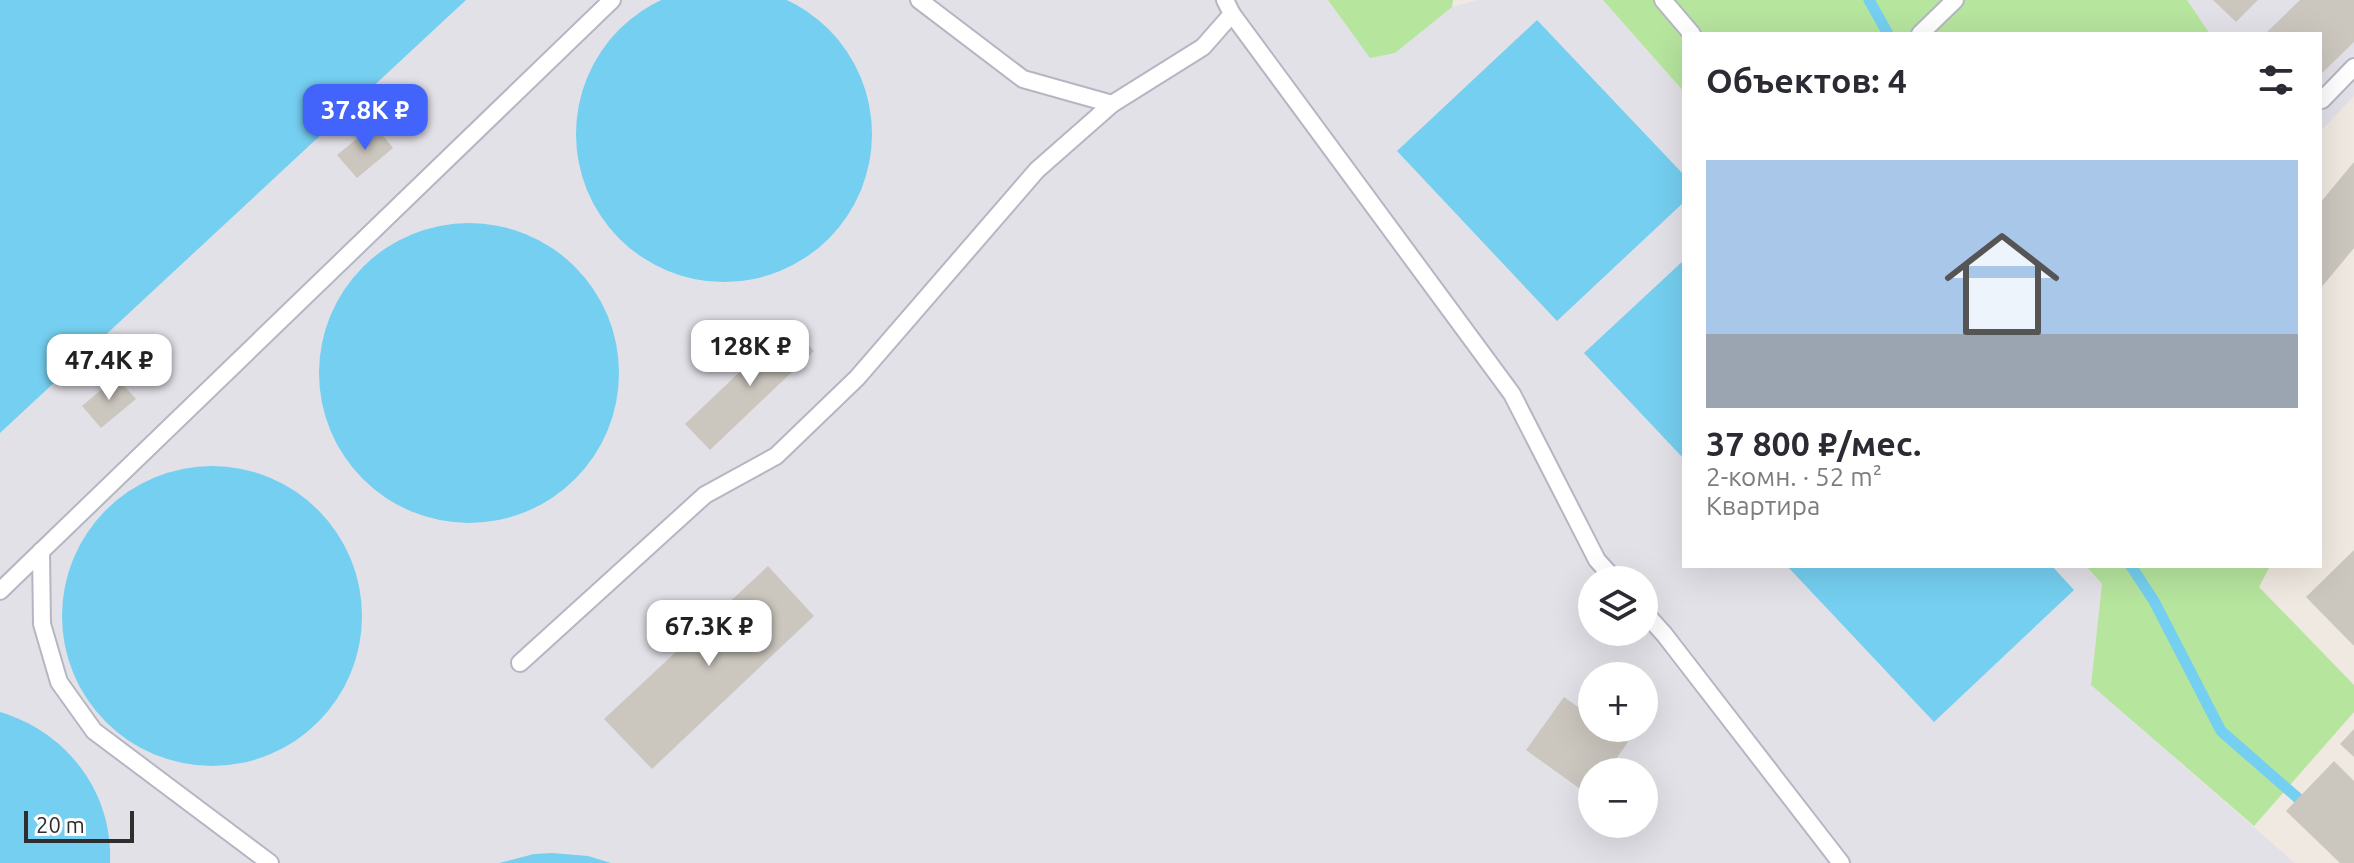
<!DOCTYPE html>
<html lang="ru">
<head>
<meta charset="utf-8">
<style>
	body { margin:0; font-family:Ubuntu,sans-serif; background:#f2f2f3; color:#2b2b33; height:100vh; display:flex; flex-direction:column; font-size:30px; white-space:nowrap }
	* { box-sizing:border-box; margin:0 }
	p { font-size:26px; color:#7c7c81 }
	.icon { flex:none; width:44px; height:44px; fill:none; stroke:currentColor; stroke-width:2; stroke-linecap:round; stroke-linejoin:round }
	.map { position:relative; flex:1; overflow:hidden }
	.panel { position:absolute; left:1682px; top:32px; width:640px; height:536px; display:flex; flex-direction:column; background:#fff; border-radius:0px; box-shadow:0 8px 32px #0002 }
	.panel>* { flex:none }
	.controls { position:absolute; left:1578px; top:566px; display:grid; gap:16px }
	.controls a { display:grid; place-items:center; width:80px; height:80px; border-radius:50%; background:#fff; box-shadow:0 8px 32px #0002; font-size:40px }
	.scale { position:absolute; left:24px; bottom:20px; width:110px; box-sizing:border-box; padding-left:8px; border:4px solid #2e2e2e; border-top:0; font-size:22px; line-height:28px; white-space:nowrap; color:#2e2e2e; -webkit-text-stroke:6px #fff; paint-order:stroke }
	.price { position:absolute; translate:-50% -68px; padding:0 18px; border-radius:16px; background:#fff; color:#222; font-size:26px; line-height:52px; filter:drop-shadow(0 2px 4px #0008) }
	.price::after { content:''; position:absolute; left:50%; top:48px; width:24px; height:18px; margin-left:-12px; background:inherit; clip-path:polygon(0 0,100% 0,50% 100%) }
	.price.current { background:#4264fb; color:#fff }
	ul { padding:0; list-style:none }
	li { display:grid; align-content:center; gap:16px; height:424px; padding:0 24px }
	li span { display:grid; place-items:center; height:248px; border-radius:0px; color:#555 }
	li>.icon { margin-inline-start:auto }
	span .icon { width:144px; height:144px; fill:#fffc; stroke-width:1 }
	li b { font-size:34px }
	h2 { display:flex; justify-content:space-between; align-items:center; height:96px; padding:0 24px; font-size:34px }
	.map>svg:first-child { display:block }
	.industrial { fill:#e3e1e8; fill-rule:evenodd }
	.green { fill:#b6e59e }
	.water { fill:#75cff0 }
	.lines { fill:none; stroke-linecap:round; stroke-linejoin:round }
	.stream { stroke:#75cff0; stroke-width:11 }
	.building { fill:#cbc7bf }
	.service-casing { stroke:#b4b7c1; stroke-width:20 }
	.service { stroke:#fff; stroke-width:16 }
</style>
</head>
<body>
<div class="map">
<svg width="2354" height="863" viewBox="0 0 2354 863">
	<rect width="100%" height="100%" fill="#efe9e1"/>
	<!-- industrial -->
	<g class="industrial">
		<path d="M 0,0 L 1328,0 L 1370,58 L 1395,53 L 1452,7 L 1478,0 L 1603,0 L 1684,92 L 1684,566 L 2086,566 L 2102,584 L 2091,685 L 2295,863 L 0,863 ZM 1592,580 L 1644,580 L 1644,632 L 1592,632 ZM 1592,676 L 1644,676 L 1644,728 L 1592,728 ZM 1592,772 L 1644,772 L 1644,824 L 1592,824 Z"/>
		<path d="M 2187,0 L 2354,0 L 2354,96 L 2320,132 L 2320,34 L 2210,34 Z"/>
	</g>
	<!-- green -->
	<g class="green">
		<path d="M 1328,0 L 1453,0 L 1452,7 L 1395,53 L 1370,58 Z"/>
		<path d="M 1603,0 L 2187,0 L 2210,34 L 1684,34 L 1684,92 Z"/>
		<path d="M 2086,566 L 2270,566 L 2259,587 L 2354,685 L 2354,712 L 2254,826 L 2091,685 L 2102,584 Z"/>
	</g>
	<!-- water -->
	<g class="water">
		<circle cx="724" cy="134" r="148"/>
		<path d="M 0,0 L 466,0 L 0,433 Z"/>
		<path d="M 1537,20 L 1684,175 L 1684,202 L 1557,321 L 1397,151 Z"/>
		<circle cx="469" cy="373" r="150"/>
		<path d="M 1684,260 L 1684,459 L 1584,353 Z"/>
		<circle cx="212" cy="616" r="150"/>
		<path d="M 1787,566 L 2052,566 L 2074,590 L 1934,722 Z"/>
		<path d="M 0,712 C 67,732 113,792 110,863 L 0,863 Z"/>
		<path d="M 552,853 L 588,856 L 611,863 L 499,863 L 534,854 Z"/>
	</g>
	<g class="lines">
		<!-- stream -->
		<g class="stream">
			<path d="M 1869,0 L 1888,34"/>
			<path d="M 2131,566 L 2154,601 L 2221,731 L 2308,807"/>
		</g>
	</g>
	<!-- building -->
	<g class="building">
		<path d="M 2213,0 L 2258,0 L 2236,22 Z"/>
		<path d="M 2300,0 L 2354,0 L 2354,42 L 2320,75 L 2320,34 L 2265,34 Z"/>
		<path d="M 374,125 L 393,148 L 357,178 L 337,155 Z"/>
		<path d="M 2354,162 L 2354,248 L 2320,289 L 2320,203 Z"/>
		<path d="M 789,325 L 814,351 L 710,450 L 685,424 Z"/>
		<path d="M 116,377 L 136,399 L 101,428 L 82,406 Z"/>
		<path d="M 2354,550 L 2354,646 L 2306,597 Z"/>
		<path d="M 768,566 L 814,616 L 652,769 L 604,719 Z"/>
		<path d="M 1564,697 L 1592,717 L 1592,728 L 1608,728 L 1628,742 L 1607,772 L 1592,772 L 1592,793 L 1590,796 L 1526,750 Z"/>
		<path d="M 2354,729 L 2354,757 L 2340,744 Z"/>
		<path d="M 2334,761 L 2354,781 L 2354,863 L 2340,863 L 2286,811 Z"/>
	</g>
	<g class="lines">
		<defs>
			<g id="service">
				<path d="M 919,0 L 1023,79 L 1112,104"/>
				<path d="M 1663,0 L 1692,34"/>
				<path d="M 1232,14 L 1512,394 L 1597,560 L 1615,580"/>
				<path d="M 1920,34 L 1955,0"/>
				<path d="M 2322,100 L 2354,67"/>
				<path d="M 41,551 L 42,624 L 59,682 L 94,731 L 270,863"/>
				<path d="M 0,591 L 612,0"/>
				<path d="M 1644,612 L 1664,634 L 1841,863"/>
				<path d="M 520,663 L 705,495 L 776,456 L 857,378 L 1037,170 L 1112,104 L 1203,47 L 1232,14 L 1225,0"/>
			</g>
		</defs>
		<!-- service casing -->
		<use href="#service" class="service-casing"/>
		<!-- service -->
		<use href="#service" class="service"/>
	</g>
</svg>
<div class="controls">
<a><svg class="icon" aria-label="layers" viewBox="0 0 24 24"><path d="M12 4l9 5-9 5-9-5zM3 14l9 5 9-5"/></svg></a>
<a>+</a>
<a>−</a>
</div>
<div class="scale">20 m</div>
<b class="price current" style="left:365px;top:152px">37.8K ₽</b>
<b class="price" style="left:750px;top:388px">128K ₽</b>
<b class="price" style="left:109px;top:402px">47.4K ₽</b>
<b class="price" style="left:709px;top:668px">67.3K ₽</b>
<section class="panel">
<h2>Объектов: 4<svg class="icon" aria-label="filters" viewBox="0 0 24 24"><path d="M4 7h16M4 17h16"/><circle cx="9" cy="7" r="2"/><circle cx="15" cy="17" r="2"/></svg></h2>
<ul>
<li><span style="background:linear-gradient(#a9c7e8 70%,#9aa5b1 0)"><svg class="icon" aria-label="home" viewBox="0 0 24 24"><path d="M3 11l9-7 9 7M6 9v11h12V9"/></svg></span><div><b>37 800 ₽/мес.</b><p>2-комн. · 52 m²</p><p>Квартира</p></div></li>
</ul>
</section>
</div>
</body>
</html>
